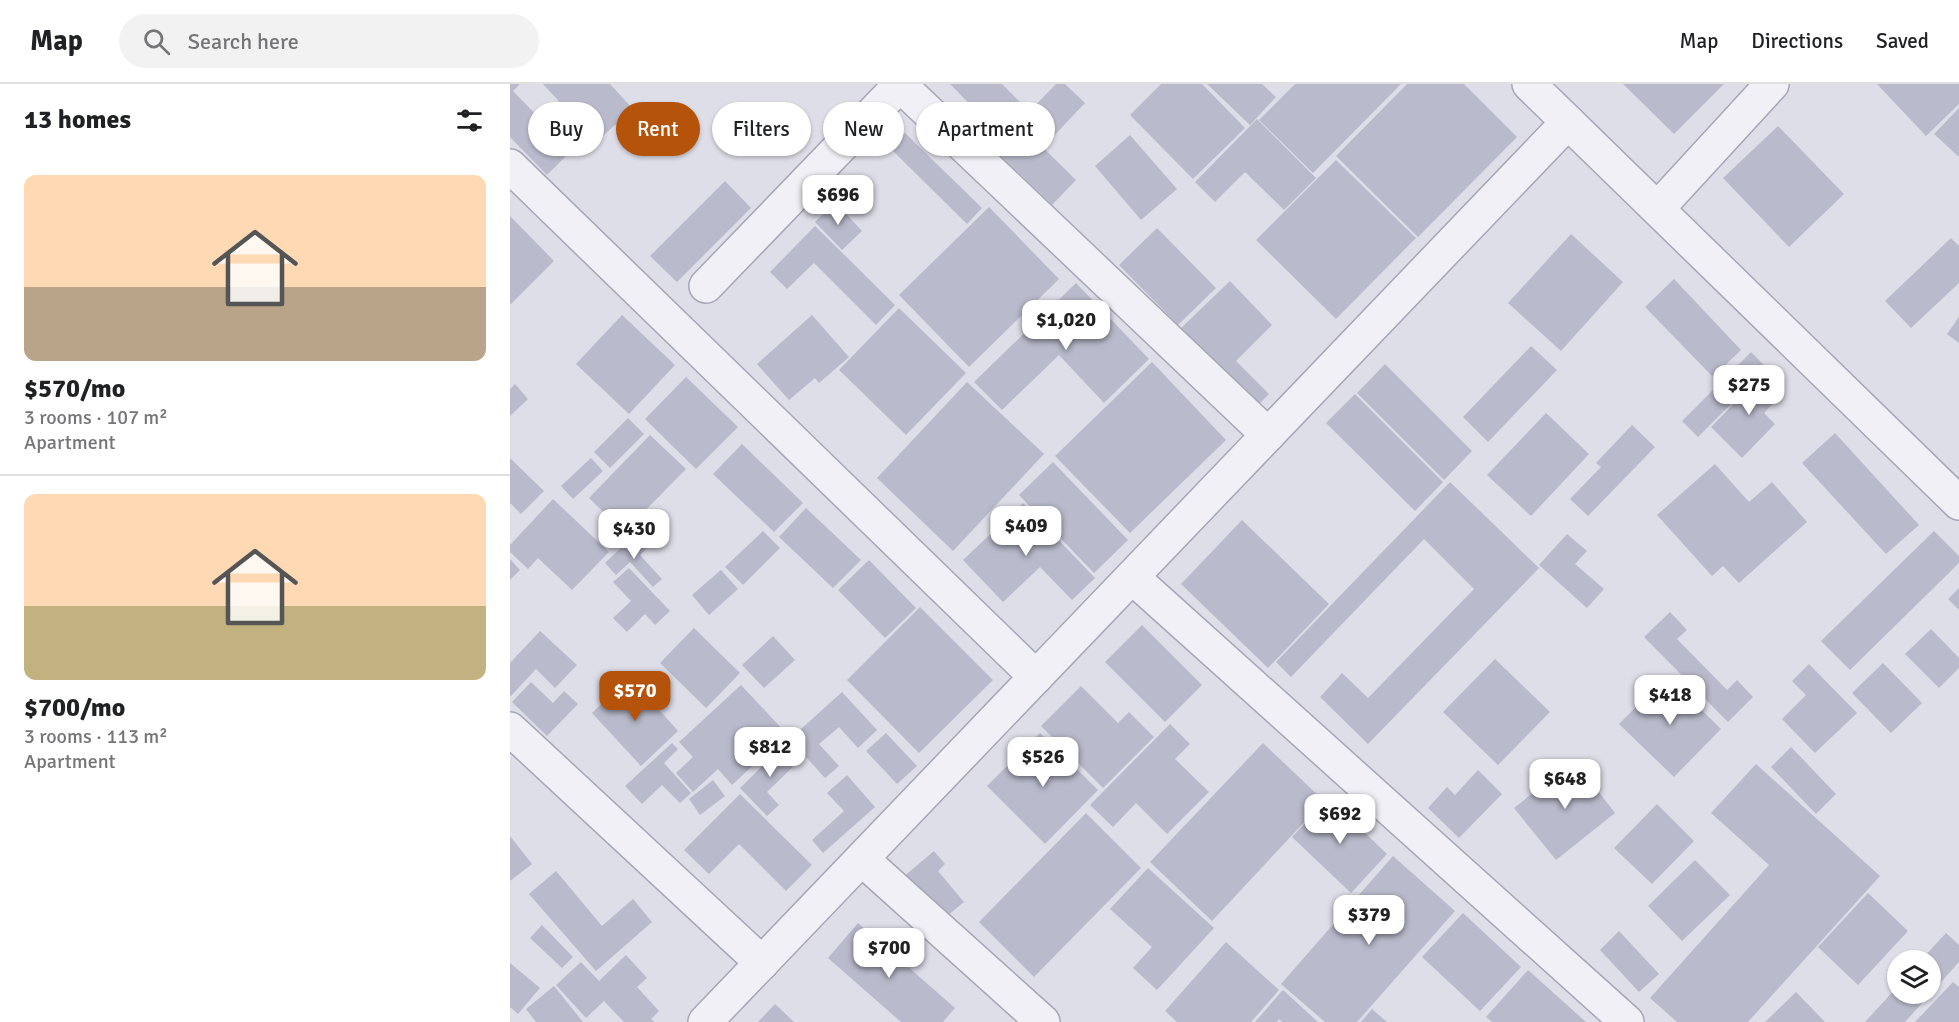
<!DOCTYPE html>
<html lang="en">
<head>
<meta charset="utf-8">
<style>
	body { margin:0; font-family:Signika,sans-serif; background:#f2f2f2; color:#202124; height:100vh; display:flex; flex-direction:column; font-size:22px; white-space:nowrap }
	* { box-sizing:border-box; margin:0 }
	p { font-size:20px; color:#757577 }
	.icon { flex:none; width:33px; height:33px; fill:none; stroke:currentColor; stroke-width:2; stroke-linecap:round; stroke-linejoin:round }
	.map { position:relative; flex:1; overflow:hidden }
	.panel { display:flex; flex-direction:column; background:#fff; width:510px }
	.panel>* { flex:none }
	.guide { position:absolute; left:18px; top:18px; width:570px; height:54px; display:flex; gap:12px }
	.buttons { position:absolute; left:1377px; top:866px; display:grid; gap:12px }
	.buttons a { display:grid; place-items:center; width:54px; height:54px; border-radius:50%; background:#fff; box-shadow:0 2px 4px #0004; font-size:30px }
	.price { position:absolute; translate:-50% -51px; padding:0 14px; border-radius:12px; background:#fff; color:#222; font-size:20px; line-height:39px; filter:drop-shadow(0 2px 3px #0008) }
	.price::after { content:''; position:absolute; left:50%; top:36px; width:18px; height:14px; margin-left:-9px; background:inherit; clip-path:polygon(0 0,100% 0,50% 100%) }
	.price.active { background:#b45309; color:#fff }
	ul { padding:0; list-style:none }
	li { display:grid; align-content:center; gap:12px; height:318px; padding:0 24px }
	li+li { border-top:2px solid #e0e0e0 }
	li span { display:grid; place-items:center; height:186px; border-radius:12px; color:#555 }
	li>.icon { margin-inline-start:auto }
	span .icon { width:108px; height:108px; fill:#fffc; stroke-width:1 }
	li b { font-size:26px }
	h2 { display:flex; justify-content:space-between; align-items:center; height:72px; padding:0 24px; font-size:26px }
	.tag { padding:0 21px; border-radius:27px; background:#fff; box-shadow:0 2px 4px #0004; font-size:21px; line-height:54px }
	.tag.active { background:#b45309; color:#fff }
	header { display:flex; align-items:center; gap:36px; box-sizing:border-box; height:84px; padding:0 30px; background:#fff; border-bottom:2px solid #e0e0e0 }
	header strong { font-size:28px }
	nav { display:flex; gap:33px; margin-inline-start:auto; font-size:21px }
	.search { width:420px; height:54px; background:#f2f2f2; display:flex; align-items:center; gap:15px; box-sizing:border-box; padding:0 21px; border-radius:33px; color:#757577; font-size:22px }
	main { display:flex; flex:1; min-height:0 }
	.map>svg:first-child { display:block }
	.building { fill:#b9bbcc }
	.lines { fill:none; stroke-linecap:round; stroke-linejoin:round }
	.minor-casing { stroke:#a6a7b6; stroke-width:36 }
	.minor { stroke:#f0f0f6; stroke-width:33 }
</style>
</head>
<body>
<header>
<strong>Map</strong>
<div class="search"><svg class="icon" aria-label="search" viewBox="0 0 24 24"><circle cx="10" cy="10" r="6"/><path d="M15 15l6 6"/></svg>Search here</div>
<nav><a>Map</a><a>Directions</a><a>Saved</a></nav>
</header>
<main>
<section class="panel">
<h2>13 homes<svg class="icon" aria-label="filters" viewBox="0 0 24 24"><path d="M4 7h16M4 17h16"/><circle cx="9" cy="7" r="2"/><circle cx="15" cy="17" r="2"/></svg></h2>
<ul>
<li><span style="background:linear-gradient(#ffd9b3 60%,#b9a48a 0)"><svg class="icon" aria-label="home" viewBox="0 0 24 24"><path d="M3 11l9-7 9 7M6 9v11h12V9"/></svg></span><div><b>$570/mo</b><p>3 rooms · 107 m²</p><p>Apartment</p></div></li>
<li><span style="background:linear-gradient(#ffd9b3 60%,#c2b280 0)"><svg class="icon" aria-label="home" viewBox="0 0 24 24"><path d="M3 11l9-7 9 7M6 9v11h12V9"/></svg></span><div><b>$700/mo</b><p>3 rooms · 113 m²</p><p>Apartment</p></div></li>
</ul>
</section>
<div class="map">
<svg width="1449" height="938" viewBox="0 0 1449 938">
	<rect width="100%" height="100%" fill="#dddee8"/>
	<!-- building -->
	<g class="building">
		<path d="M 0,0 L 10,0 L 3,7 L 61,67 L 37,91 L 0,53 Z"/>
		<path d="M 33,0 L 100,0 L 123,25 L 86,58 Z"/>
		<path d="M 440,0 L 492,0 L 513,21 L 486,47 Z"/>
		<path d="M 546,0 L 555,0 L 575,19 L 539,57 L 514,33 Z"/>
		<path d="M 651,0 L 692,0 L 735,44 L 683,95 L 620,31 Z"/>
		<path d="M 697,0 L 752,0 L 766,13 L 740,41 Z"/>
		<path d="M 785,0 L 891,0 L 803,89 L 749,36 Z"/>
		<path d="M 897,0 L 954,0 L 1007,53 L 908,153 L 826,72 Z"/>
		<path d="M 1113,0 L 1214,0 L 1164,50 Z"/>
		<path d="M 1367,0 L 1449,0 L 1449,20 L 1416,52 Z"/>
		<path d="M 1449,24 L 1449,73 L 1424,50 Z"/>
		<path d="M 747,35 L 806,94 L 774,126 L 735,88 L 705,118 L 685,98 Z"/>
		<path d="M 507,38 L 566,96 L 542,121 L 482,63 Z"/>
		<path d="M 1268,42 L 1334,110 L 1279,163 L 1213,94 Z"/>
		<path d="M 395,49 L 472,124 L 457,140 L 380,64 Z"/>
		<path d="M 620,51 L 667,105 L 631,136 L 585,82 Z"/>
		<path d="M 826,76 L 906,154 L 826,235 L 746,156 Z"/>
		<path d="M 215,97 L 241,124 L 167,198 L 140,172 Z"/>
		<path d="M 325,118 L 352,147 L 332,166 L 305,138 Z"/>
		<path d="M 479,123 L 549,195 L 459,283 L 389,211 Z"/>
		<path d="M 0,132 L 44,177 L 0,221 Z"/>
		<path d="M 305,142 L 385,221 L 366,241 L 304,179 L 277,205 L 260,188 Z"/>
		<path d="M 647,144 L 706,204 L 668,241 L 609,181 Z"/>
		<path d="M 1061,150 L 1113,198 L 1051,267 L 998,219 Z"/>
		<path d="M 1441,154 L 1449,162 L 1449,199 L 1401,244 L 1375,217 Z"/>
		<path d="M 1164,195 L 1231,266 L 1203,293 L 1135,223 Z"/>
		<path d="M 720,197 L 762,241 L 726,277 L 759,310 L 746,323 L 670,245 Z"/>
		<path d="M 566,199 L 639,275 L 594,319 L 549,271 L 492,326 L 464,298 Z"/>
		<path d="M 389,224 L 456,289 L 396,351 L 329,286 Z"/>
		<path d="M 112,231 L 165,281 L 119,330 L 66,280 Z"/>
		<path d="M 302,231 L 339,273 L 309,299 L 305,294 L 279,316 L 247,280 Z"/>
		<path d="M 1449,233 L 1449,259 L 1437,250 Z"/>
		<path d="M 1021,262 L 1047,286 L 978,358 L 953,333 Z"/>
		<path d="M 1241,268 L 1257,284 L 1188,353 L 1172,337 Z"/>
		<path d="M 642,278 L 716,356 L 620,449 L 545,372 Z"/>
		<path d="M 875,280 L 962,367 L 934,396 L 847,309 Z"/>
		<path d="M 1254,289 L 1274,308 L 1254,329 L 1265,340 L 1232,374 L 1201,343 Z"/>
		<path d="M 176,293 L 228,343 L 186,385 L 135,335 Z"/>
		<path d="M 457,298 L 534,370 L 443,467 L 367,394 Z"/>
		<path d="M 5,300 L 18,315 L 0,332 L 0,305 Z"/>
		<path d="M 845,310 L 933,398 L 905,427 L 816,339 Z"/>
		<path d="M 1036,329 L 1079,370 L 1021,432 L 977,391 Z"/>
		<path d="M 118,334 L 134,350 L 100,384 L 84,368 Z"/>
		<path d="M 1122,341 L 1145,363 L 1078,432 L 1060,415 L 1091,383 L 1086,379 Z"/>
		<path d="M 1325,349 L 1409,441 L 1376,470 L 1292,379 Z"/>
		<path d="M 140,351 L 176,385 L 114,448 L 79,414 Z"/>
		<path d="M 232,360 L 293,419 L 264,448 L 203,390 Z"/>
		<path d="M 0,374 L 34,407 L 11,430 L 0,419 Z"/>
		<path d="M 81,374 L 93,387 L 63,415 L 51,402 Z"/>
		<path d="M 543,378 L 618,456 L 584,489 L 509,411 Z"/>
		<path d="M 1205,380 L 1239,418 L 1262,398 L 1297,438 L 1229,499 L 1213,482 L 1202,492 L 1147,431 Z"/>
		<path d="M 940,398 L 1029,484 L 858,660 L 810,613 L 832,589 L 858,614 L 964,505 L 914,455 L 781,593 L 766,578 Z"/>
		<path d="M 43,415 L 99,468 L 62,506 L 28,474 L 18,485 L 0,468 L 0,461 Z"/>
		<path d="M 513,419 L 585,494 L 562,516 L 530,483 L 493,518 L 453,476 Z"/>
		<path d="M 296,424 L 351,476 L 323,504 L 269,453 Z"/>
		<path d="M 732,436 L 819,520 L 758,584 L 671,500 Z"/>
		<path d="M 253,447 L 270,464 L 233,501 L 215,483 Z"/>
		<path d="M 1424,447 L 1449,472 L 1449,479 L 1340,586 L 1311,557 Z"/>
		<path d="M 127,449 L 139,462 L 130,471 L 152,495 L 143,503 L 120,478 L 106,491 L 95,479 Z"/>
		<path d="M 1057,450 L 1077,467 L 1065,480 L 1094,505 L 1077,524 L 1029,481 Z"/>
		<path d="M 0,475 L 10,486 L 0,496 Z"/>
		<path d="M 359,476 L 406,524 L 375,554 L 328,506 Z"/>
		<path d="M 119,484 L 160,527 L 145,541 L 135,530 L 117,548 L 103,534 L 121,517 L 103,498 Z"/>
		<path d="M 211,486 L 228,505 L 199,531 L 182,511 Z"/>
		<path d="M 1449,504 L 1449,526 L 1438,515 Z"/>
		<path d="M 410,523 L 483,596 L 409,669 L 337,596 Z"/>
		<path d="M 1160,528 L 1177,546 L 1167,555 L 1217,606 L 1227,596 L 1243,613 L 1218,638 L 1134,553 Z"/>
		<path d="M 632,541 L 692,601 L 655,638 L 595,578 Z"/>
		<path d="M 184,544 L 230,589 L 196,624 L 150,579 Z"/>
		<path d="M 1421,545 L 1449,574 L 1449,584 L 1429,604 L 1395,570 Z"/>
		<path d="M 30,547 L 67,581 L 45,604 L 26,585 L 0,613 L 0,579 Z"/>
		<path d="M 263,552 L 285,576 L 254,604 L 232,581 Z"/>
		<path d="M 985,575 L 1040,628 L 988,681 L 933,628 Z"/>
		<path d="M 1373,579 L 1412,619 L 1381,649 L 1342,609 Z"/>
		<path d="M 1299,580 L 1347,629 L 1305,669 L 1272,635 L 1296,611 L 1282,597 Z"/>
		<path d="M 1157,592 L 1211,645 L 1164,693 L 1109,640 Z"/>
		<path d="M 120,593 L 168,647 L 131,682 L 82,629 Z"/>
		<path d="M 21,598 L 43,619 L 54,607 L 68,620 L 37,652 L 2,618 Z"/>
		<path d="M 231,601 L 277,650 L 222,701 L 208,685 L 183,708 L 166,689 L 183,673 L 169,658 Z"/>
		<path d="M 571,602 L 608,639 L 619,628 L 644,653 L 593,704 L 531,642 Z"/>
		<path d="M 332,608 L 367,646 L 348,664 L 329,643 L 309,660 L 329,682 L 315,694 L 280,655 Z"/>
		<path d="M 660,640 L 680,660 L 665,675 L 699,708 L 657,750 L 626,719 L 603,743 L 580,721 Z"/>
		<path d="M 376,649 L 407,682 L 387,700 L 356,667 Z"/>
		<path d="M 530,649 L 588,706 L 535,760 L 477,702 Z"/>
		<path d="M 277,658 L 292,674 L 257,708 L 269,721 L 257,732 L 230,704 Z"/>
		<path d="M 162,659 L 168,665 L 154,679 L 181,709 L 170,719 L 152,701 L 132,720 L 115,702 Z"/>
		<path d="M 753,659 L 814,717 L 702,837 L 640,778 Z"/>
		<path d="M 1281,663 L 1326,710 L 1306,730 L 1261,683 Z"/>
		<path d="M 1064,676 L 1105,729 L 1046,776 L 1004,724 Z"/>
		<path d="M 1246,680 L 1370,792 L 1238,938 L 1167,938 L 1140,914 L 1259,781 L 1201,729 Z"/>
		<path d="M 968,686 L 992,710 L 949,754 L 918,724 L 937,703 L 945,711 Z"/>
		<path d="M 337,691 L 365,723 L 313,769 L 302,756 L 334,727 L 317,709 Z"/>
		<path d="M 203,696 L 215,712 L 190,731 L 179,715 Z"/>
		<path d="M 230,710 L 302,781 L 276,807 L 229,760 L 199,790 L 174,766 Z"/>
		<path d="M 819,714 L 877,770 L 841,809 L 782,753 Z"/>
		<path d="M 1147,720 L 1184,757 L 1142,800 L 1104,764 Z"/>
		<path d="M 576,729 L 631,784 L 524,893 L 469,838 Z"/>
		<path d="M 0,752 L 22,780 L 0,797 Z"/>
		<path d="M 424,767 L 435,780 L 428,787 L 454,818 L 430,838 L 392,794 Z"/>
		<path d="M 883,772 L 945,827 L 847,938 L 815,938 L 771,900 Z"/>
		<path d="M 1185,776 L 1220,811 L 1172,857 L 1138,822 Z"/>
		<path d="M 638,784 L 704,844 L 647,906 L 623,884 L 642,863 L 600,825 Z"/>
		<path d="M 46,787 L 92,842 L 123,815 L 142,838 L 86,887 L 19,810 Z"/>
		<path d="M 1358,809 L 1398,847 L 1348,901 L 1308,863 Z"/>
		<path d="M 953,829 L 1011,883 L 970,927 L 912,873 Z"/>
		<path d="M 348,839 L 445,924 L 433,938 L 391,938 L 318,874 Z"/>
		<path d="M 32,841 L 63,873 L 52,884 L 20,854 Z"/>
		<path d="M 1109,847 L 1149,890 L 1129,908 L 1090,866 Z"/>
		<path d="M 1436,849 L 1449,861 L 1449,878 L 1395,938 L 1355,938 L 1388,902 L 1388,909 L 1420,909 L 1420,876 L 1411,876 Z"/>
		<path d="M 716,858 L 769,906 L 741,938 L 667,938 L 655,927 Z"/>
		<path d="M 116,871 L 137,894 L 127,903 L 149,927 L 141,935 L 144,938 L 114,938 L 94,917 L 76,934 L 46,901 L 71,878 L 89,897 Z"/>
		<path d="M 0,879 L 30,904 L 8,930 L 0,923 Z"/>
		<path d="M 1018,886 L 1076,938 L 982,938 L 976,933 Z"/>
		<path d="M 1443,898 L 1449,903 L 1449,938 L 1405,938 Z"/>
		<path d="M 44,902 L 73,938 L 26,938 L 16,925 Z"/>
		<path d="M 773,906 L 808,938 L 772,938 L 769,935 L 767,938 L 745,938 Z"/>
		<path d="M 1286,908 L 1315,938 L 1255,938 Z"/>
		<path d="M 265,920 L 284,938 L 248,938 Z"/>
		<path d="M 862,925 L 877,938 L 851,938 Z"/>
	</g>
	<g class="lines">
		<defs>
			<g id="minor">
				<path d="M 389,0 L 758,351"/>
				<path d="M 1019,0 L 1449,419"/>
				<path d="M 0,82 L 526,593"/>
				<path d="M 1148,124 L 1262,0"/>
				<path d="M 196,202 L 390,1"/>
				<path d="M 622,493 L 1117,938"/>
				<path d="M 0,645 L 252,879"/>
				<path d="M 353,776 L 533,938"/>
				<path d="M 195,938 L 1058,38"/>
			</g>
		</defs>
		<!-- minor casing -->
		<use href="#minor" class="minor-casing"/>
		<!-- minor -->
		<use href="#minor" class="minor"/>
	</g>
</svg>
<div class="buttons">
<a><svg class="icon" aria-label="layers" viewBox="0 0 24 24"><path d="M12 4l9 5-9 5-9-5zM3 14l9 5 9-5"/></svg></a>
</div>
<b class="price" style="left:328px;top:142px">$696</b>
<b class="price" style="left:556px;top:267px">$1,020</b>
<b class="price" style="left:1239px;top:332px">$275</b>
<b class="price" style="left:516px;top:473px">$409</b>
<b class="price" style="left:124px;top:476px">$430</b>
<b class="price active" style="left:125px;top:638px">$570</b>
<b class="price" style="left:1160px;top:642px">$418</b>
<b class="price" style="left:260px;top:694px">$812</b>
<b class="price" style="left:533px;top:704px">$526</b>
<b class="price" style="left:1055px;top:726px">$648</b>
<b class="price" style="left:830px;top:761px">$692</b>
<b class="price" style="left:859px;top:862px">$379</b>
<b class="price" style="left:379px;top:895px">$700</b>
<div class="guide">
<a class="tag">Buy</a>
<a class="tag active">Rent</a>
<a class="tag">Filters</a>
<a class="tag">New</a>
<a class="tag">Apartment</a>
</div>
</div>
</main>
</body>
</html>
